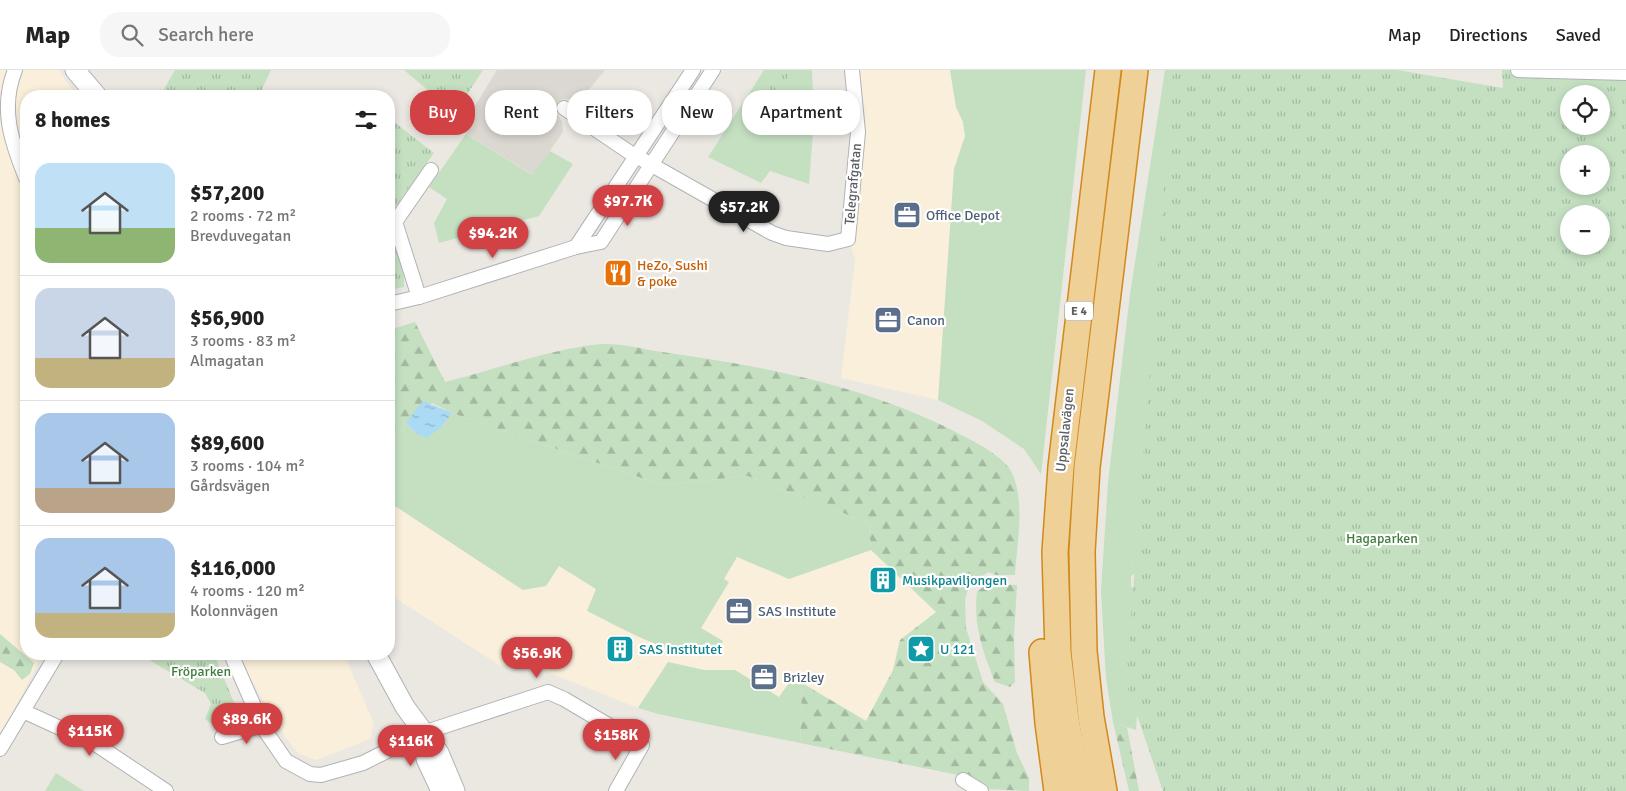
<!DOCTYPE html>
<html lang="en">
<head>
<meta charset="utf-8">
<style>
	body { margin:0; font-family:Signika,sans-serif; background:#f6f6f6; color:#222; height:100vh; display:flex; flex-direction:column; font-size:19px; white-space:nowrap }
	* { box-sizing:border-box; margin:0 }
	p { font-size:16px; color:#767676 }
	.icon { flex:none; width:28px; height:28px; fill:none; stroke:currentColor; stroke-width:2; stroke-linecap:round; stroke-linejoin:round }
	.map { position:relative; flex:1; overflow:hidden }
	.sheet { position:absolute; left:20px; top:20px; width:375px; height:570px; display:flex; flex-direction:column; background:#fff; border-radius:20px; box-shadow:0 2px 8px #0003 }
	.sheet>* { flex:none }
	.guide { position:absolute; left:410px; top:20px; width:475px; height:45px; display:flex; gap:10px }
	.controls { position:absolute; left:1560px; top:15px; display:grid; gap:10px }
	.controls a { display:grid; place-items:center; width:50px; height:50px; border-radius:50%; background:#fff; box-shadow:0 2px 8px #0003; font-size:25px }
	.price { position:absolute; translate:-50% -42px; padding:0 11px; border-radius:18px; background:#d24143; color:#fff; font-size:16px; line-height:32px; filter:drop-shadow(0 1px 2px #0008) }
	.price::after { content:''; position:absolute; left:50%; top:30px; width:15px; height:11px; margin-left:-8px; background:inherit; clip-path:polygon(0 0,100% 0,50% 100%) }
	.price.current { background:#222; color:#fff }
	ul { padding:0; list-style:none }
	li { display:flex; align-items:center; gap:15px; height:125px; padding:0 15px }
	li+li { border-top:1px solid #e0e0e0 }
	li span { display:grid; place-items:center; flex:none; width:140px; height:100px; border-radius:15px; color:#555 }
	li>.icon { margin-inline-start:auto }
	span .icon { width:60px; height:60px; fill:#fffc; stroke-width:1 }
	li b { font-size:21px }
	h2 { display:flex; justify-content:space-between; align-items:center; height:60px; padding:0 15px; font-size:21px }
	.pill { padding:0 18px; border-radius:20px; background:#fff; box-shadow:0 2px 8px #0003; font-size:18px; line-height:45px }
	.pill.current { background:#d24143; color:#fff }
	header { display:flex; align-items:center; gap:30px; box-sizing:border-box; height:70px; padding:0 25px; background:#fff; border-bottom:1px solid #e0e0e0 }
	header strong { font-size:24px }
	nav { display:flex; gap:28px; margin-inline-start:auto; font-size:18px }
	.search { width:350px; height:45px; background:#f6f6f6; display:flex; align-items:center; gap:12px; box-sizing:border-box; padding:0 18px; border-radius:20px; color:#767676; font-size:19px }
	.map>svg:first-child { display:block }
	.commercial { fill:#f9efda }
	.education { fill:#dbd7d1 }
	.green { fill:#c4e0c1 }
	.forest { fill:url(#forest-firs) }
	.park { fill:url(#park-tufts); fill-rule:evenodd }
	.water { fill:url(#water-ripples) }
	.lines { fill:none; stroke-linecap:round; stroke-linejoin:round }
	.street-casing { stroke:#b0b3b6; stroke-width:16 }
	.secondary-casing { stroke:#afb2b6; stroke-width:21 }
	.highway-casing { stroke:#d2881c; stroke-width:28 }
	.street { stroke:#fff; stroke-width:14 }
	.secondary { stroke:#fff; stroke-width:19 }
	.highway { stroke:#efd096; stroke-width:25 }
	.labels { text-anchor:middle; dominant-baseline:central; stroke-width:4.5; stroke-linejoin:round; paint-order:stroke }
	.shield { fill:#fff; stroke:#8c8e90; stroke-width:1 }
	.shield-label { font-size:12px; font-weight:bold; fill:#5b5e61 }
	.street-label { font-size:14px; fill:#5b5e61; stroke:#fff }
	.service-label { font-size:14px; fill:#4e5e75; stroke:#fff; text-anchor:start }
	.food-label { font-size:14px; fill:#c56008; stroke:#fff; text-anchor:start }
	.park-label { font-size:14px; fill:#417c3e; stroke:#fff }
	.culture-label { font-size:14px; fill:#0d838f; stroke:#fff; text-anchor:start }
</style>
</head>
<body>
<header>
<strong>Map</strong>
<div class="search"><svg class="icon" aria-label="search" viewBox="0 0 24 24"><circle cx="10" cy="10" r="6"/><path d="M15 15l6 6"/></svg>Search here</div>
<nav><a>Map</a><a>Directions</a><a>Saved</a></nav>
</header>
<div class="map">
<svg width="1626" height="721" viewBox="0 0 1626 721">
	<defs>
		<pattern id="forest-firs" width="22" height="20" patternUnits="userSpaceOnUse" patternTransform="scale(1.25)"><rect width="22" height="20" fill="#c4e0c1"/><path d="M5 1l3.5 6h-7zM16 11l3.5 6h-7z" fill="#a2b9a0"/></pattern>
		<pattern id="park-tufts" width="24" height="20" patternUnits="userSpaceOnUse" patternTransform="scale(1.25)"><rect width="24" height="20" fill="#c4e0c1"/><path d="M3 7l-1-3M5 7V3M7 7l1-3M15 17l-1-3M17 17v-4M19 17l1-3" fill="none" stroke="#a2b9a0"/></pattern>
		<pattern id="water-ripples" width="26" height="14" patternUnits="userSpaceOnUse" patternTransform="scale(1.25)"><rect width="26" height="14" fill="#aadaf4"/><path d="M2 4q2-2 4 0t4 0M15 11q2-2 4 0t4 0" fill="none" stroke="#8db4c9"/></pattern>
	</defs>
	<rect width="100%" height="100%" fill="#ebe8e2"/>
	<!-- commercial -->
	<g class="commercial">
		<path d="M 0,0 L 59,0 L 76,26 L 26,26 L 26,584 L 43,584 L 0,667 Z"/>
		<path d="M 853,0 L 950,0 L 956,37 L 963,52 L 965,66 L 954,99 L 946,247 L 938,330 L 841,308 L 855,190 L 849,170 Z"/>
		<path d="M 389,432 L 523,520 L 559,496 L 596,519 L 588,541 L 671,578 L 700,587 L 723,572 L 701,558 L 729,512 L 724,509 L 737,486 L 789,509 L 871,480 L 937,542 L 900,570 L 894,600 L 866,651 L 802,613 L 779,628 L 735,600 L 704,600 L 668,592 L 638,638 L 535,597 L 499,595 L 389,524 Z"/>
		<path d="M 236,584 L 344,584 L 374,654 L 370,669 L 316,690 L 299,684 L 285,667 Z"/>
	</g>
	<!-- education -->
	<path class="education" d="M 497,0 L 605,0 L 582,28 L 575,30 L 564,29 L 558,32 L 555,40 L 562,52 L 563,62 L 533,105 L 460,60 Z"/>
	<!-- green -->
	<g class="green">
		<path d="M 764,0 L 812,0 L 814,48 L 809,114 L 770,101 L 761,113 L 708,87 Z"/>
		<path d="M 950,0 L 1086,0 L 1041,404 L 1024,379 L 982,351 L 938,330 L 954,99 L 965,66 L 963,52 L 956,37 Z"/>
		<path d="M 1165,0 L 1293,0 L 1168,372 L 1138,502 L 1131,506 L 1131,517 L 1145,518 L 1136,660 L 1113,652 L 1106,609 L 1101,521 L 1108,412 L 1130,224 Z"/>
		<path d="M 466,64 L 532,105 L 550,81 L 573,94 L 539,146 L 439,173 L 434,153 L 447,129 L 429,117 Z"/>
		<path d="M 452,343 L 662,415 L 748,406 L 869,453 L 871,480 L 789,509 L 737,487 L 724,509 L 729,512 L 701,558 L 723,571 L 718,584 C 682,594 620,557 587,541 L 596,519 L 559,496 L 546,516 L 523,520 L 389,432 L 394,373 L 406,353 L 416,363 L 442,356 Z"/>
		<path d="M 668,592 L 704,600 L 735,600 L 779,627 L 789,613 L 802,613 L 800,673 L 658,644 L 638,638 Z"/>
		<path d="M 56,703 L 84,721 L 45,721 Z"/>
	</g>
	<!-- forest -->
	<g class="forest">
		<path d="M 415,252 L 445,312 C 497,299 549,279 602,274 C 621,273 644,279 662,282 C 769,297 874,317 969,369 C 981,375 1005,389 1011,401 C 1026,431 1017,472 1015,505 L 996,505 L 988,502 L 969,516 L 965,530 L 966,558 L 983,612 L 1003,634 L 1017,683 L 1029,708 L 1029,721 L 986,719 L 963,706 L 800,673 L 802,613 L 866,651 L 893,600 L 900,570 L 936,542 L 871,480 L 869,453 L 748,406 L 662,415 L 452,343 L 432,333 L 406,353 L 394,373 L 389,431 L 389,260 Z"/>
		<path d="M 996,514 L 1017,515 L 1014,567 L 1015,612 L 1010,617 L 995,612 C 983,582 973,555 977,522 L 983,517 L 989,519 Z"/>
		<path d="M 0,564 L 34,593 L 30,604 L 22,610 L 14,600 L 0,592 Z"/>
		<path d="M 1113,652 L 1127,657 L 1139,721 L 1129,721 Z"/>
	</g>
	<!-- park -->
	<g class="park">
		<path d="M 175,0 L 271,0 L 259,26 L 160,26 Z"/>
		<path d="M 404,0 L 483,0 L 455,43 Z"/>
		<path d="M 1173,0 L 1397,0 L 1503,18 L 1502,0 L 1626,0 L 1626,721 L 1163,721 L 1126,613 ZM 1569,24 L 1601,24 L 1601,56 L 1569,56 ZM 1569,84 L 1601,84 L 1601,116 L 1569,116 ZM 1569,144 L 1601,144 L 1601,176 L 1569,176 Z"/>
		<path d="M 778,4 L 787,4 L 788,11 L 779,17 L 773,32 L 767,36 L 763,29 L 769,19 L 771,9 Z"/>
		<path d="M 389,48 L 434,83 L 393,140 L 404,204 L 404,217 L 389,220 Z"/>
		<path d="M 139,584 L 214,584 L 242,652 L 224,664 L 205,649 L 211,634 L 205,623 Z"/>
	</g>
	<!-- water -->
	<path class="water" d="M 423,331 L 452,343 L 442,356 L 427,368 L 416,363 L 406,353 Z"/>
	<g class="lines">
		<defs>
			<g id="street">
				<path d="M 15,0 C 0,38 11,71 26,108"/>
				<path d="M 1518,0 L 1626,3"/>
				<path d="M 564,38 L 629,82 L 772,163 L 786,168 L 828,174 L 848,169 L 858,62 L 852,0"/>
				<path d="M 576,177 L 693,0"/>
				<path d="M 419,227 L 395,152 L 431,100"/>
				<path d="M 389,234 L 419,227 L 576,177 L 601,172 L 713,0"/>
				<path d="M 231,584 L 264,659 L 286,691 L 310,704 L 321,705 L 363,693 L 423,663 L 548,622 L 564,629 L 642,675 L 616,721"/>
				<path d="M 23,641 L 97,675 L 166,721"/>
				<path d="M 222,667 L 263,655"/>
				<path d="M 0,679 L 57,584"/>
				<path d="M 963,710 L 981,721"/>
			</g>
			<g id="secondary">
				<path d="M 75,0 L 97,26"/>
				<path d="M 376,584 L 405,637 L 439,683 L 455,721"/>
				<path d="M 423,663 L 426,689 L 441,721"/>
			</g>
			<g id="highway">
				<path d="M 1042,582 L 1048,653 L 1057,721"/>
				<path d="M 1080,721 L 1066,650 L 1058,582 L 1055,482 L 1061,397 L 1108,0"/>
				<path d="M 1104,721 L 1091,647 L 1084,581 L 1082,482 L 1087,397 L 1135,0"/>
			</g>
		</defs>
		<!-- street casing -->
		<use href="#street" class="street-casing"/>
		<!-- secondary casing -->
		<use href="#secondary" class="secondary-casing"/>
		<!-- highway casing -->
		<use href="#highway" class="highway-casing"/>
		<!-- street -->
		<use href="#street" class="street"/>
		<!-- secondary -->
		<use href="#secondary" class="secondary"/>
		<!-- highway -->
		<use href="#highway" class="highway"/>
	</g>
	<!-- icons -->
	<defs>
		<symbol id="office-square" viewBox="-11 -11 22 22"><rect x="-9" y="-9" width="18" height="18" rx="4" fill="#5c6f8a" stroke="#fff"/><path d="M-6-3h4V-5.5h4V-3h4V5H-6ZM-1-4.5V-3h2v-1.5ZM-6 0V1H6V0Z" fill="#fff"/></symbol>
		<symbol id="restaurant-square" viewBox="-11 -11 22 22"><rect x="-9" y="-9" width="18" height="18" rx="4" fill="#e8710a" stroke="#fff"/><path d="M-5-6h1v4h1v-4h1v4h1v-4h1v5L-1.5 .5V6h-2V.5L-5-1ZM5-6V6H3V1.5H1.5Q1.5-4 5-6Z" fill="#fff"/></symbol>
		<symbol id="building-square" viewBox="-11 -11 22 22"><rect x="-9" y="-9" width="18" height="18" rx="4" fill="#0f9aa8" stroke="#fff"/><path d="M-4-6H4V6H1V3H-1V6H-4ZM-2.5-4.3h1.7v1.8h-1.7ZM.8-4.3h1.7v1.8H.8ZM-2.5-1h1.7V.8h-1.7ZM.8-1h1.7V.8H.8Z" fill="#fff"/></symbol>
		<symbol id="sight-square" viewBox="-11 -11 22 22"><rect x="-9" y="-9" width="18" height="18" rx="4" fill="#0f9aa8" stroke="#fff"/><path d="M0-6L1.8-2.2L6-1.7L2.9 1.2L3.7 5.4L0 3.3L-3.7 5.4L-2.9 1.2L-6-1.7L-1.8-2.2Z" fill="#fff"/></symbol>
	</defs>
	<g fill-rule="evenodd">
		<use href="#office-square" x="891" y="129" width="32" height="32"/>
		<use href="#restaurant-square" x="602" y="187" width="32" height="32"/>
		<use href="#office-square" x="872" y="234" width="32" height="32"/>
		<use href="#building-square" x="867" y="494" width="32" height="32"/>
		<use href="#office-square" x="723" y="525" width="32" height="32"/>
		<use href="#building-square" x="604" y="563" width="32" height="32"/>
		<use href="#sight-square" x="905" y="563" width="32" height="32"/>
		<use href="#office-square" x="748" y="591" width="32" height="32"/>
	</g>
	<g class="labels">
		<!-- shield labels -->
		<rect class="shield" x="1065" y="231.5" width="28" height="19" rx="4"/>
		<g class="shield-label">
			<text x="1079" y="241">E 4</text>
		</g>
		<!-- street labels -->
		<g class="street-label">
			<text transform="translate(853 114) rotate(-85)">Telegrafgatan</text>
			<text transform="translate(1065 360) rotate(-84)">Uppsalavägen</text>
		</g>
		<!-- service labels -->
		<g class="service-label">
			<text x="926" y="145">Office Depot</text>
			<text x="907" y="250">Canon</text>
			<text x="758" y="541">SAS Institute</text>
			<text x="783" y="607">Brizley</text>
		</g>
		<!-- food labels -->
		<g class="food-label">
			<text x="637" y="195">HeZo, Sushi<tspan x="637" dy="16">&amp; poke</tspan></text>
		</g>
		<!-- park labels -->
		<g class="park-label">
			<text x="1382" y="468">Hagaparken</text>
			<text x="201" y="601">Fröparken</text>
		</g>
		<!-- culture labels -->
		<g class="culture-label">
			<text x="902" y="510">Musikpaviljongen</text>
			<text x="639" y="579">SAS Institutet</text>
			<text x="940" y="579">U 121</text>
		</g>
	</g>
</svg>
<div class="controls">
<a><svg class="icon" aria-label="locate" viewBox="0 0 24 24"><circle cx="12" cy="12" r="6"/><path d="M12 2v4M12 18v4M2 12h4M18 12h4"/></svg></a>
<a>+</a>
<a>−</a>
</div>
<b class="price" style="left:628px;top:157px">$97.7K</b>
<b class="price current" style="left:744px;top:163px">$57.2K</b>
<b class="price" style="left:493px;top:189px">$94.2K</b>
<b class="price" style="left:537px;top:609px">$56.9K</b>
<b class="price" style="left:247px;top:675px">$89.6K</b>
<b class="price" style="left:90px;top:687px">$115K</b>
<b class="price" style="left:616px;top:691px">$158K</b>
<b class="price" style="left:411px;top:697px">$116K</b>
<div class="guide">
<a class="pill current">Buy</a>
<a class="pill">Rent</a>
<a class="pill">Filters</a>
<a class="pill">New</a>
<a class="pill">Apartment</a>
</div>
<section class="sheet">
<h2>8 homes<svg class="icon" aria-label="filters" viewBox="0 0 24 24"><path d="M4 7h16M4 17h16"/><circle cx="9" cy="7" r="2"/><circle cx="15" cy="17" r="2"/></svg></h2>
<ul>
<li><span style="background:linear-gradient(#bfe0f5 65%,#8fb573 0)"><svg class="icon" aria-label="home" viewBox="0 0 24 24"><path d="M3 11l9-7 9 7M6 9v11h12V9"/></svg></span><div><b>$57,200</b><p>2 rooms · 72 m²</p><p>Brevduvegatan</p></div></li>
<li><span style="background:linear-gradient(#c9d6e8 70%,#c2b280 0)"><svg class="icon" aria-label="home" viewBox="0 0 24 24"><path d="M3 11l9-7 9 7M6 9v11h12V9"/></svg></span><div><b>$56,900</b><p>3 rooms · 83 m²</p><p>Almagatan</p></div></li>
<li><span style="background:linear-gradient(#a9c7e8 75%,#b9a48a 0)"><svg class="icon" aria-label="home" viewBox="0 0 24 24"><path d="M3 11l9-7 9 7M6 9v11h12V9"/></svg></span><div><b>$89,600</b><p>3 rooms · 104 m²</p><p>Gårdsvägen</p></div></li>
<li><span style="background:linear-gradient(#a9c7e8 75%,#c2b280 0)"><svg class="icon" aria-label="home" viewBox="0 0 24 24"><path d="M3 11l9-7 9 7M6 9v11h12V9"/></svg></span><div><b>$116,000</b><p>4 rooms · 120 m²</p><p>Kolonnvägen</p></div></li>
</ul>
</section>
</div>
</body>
</html>
